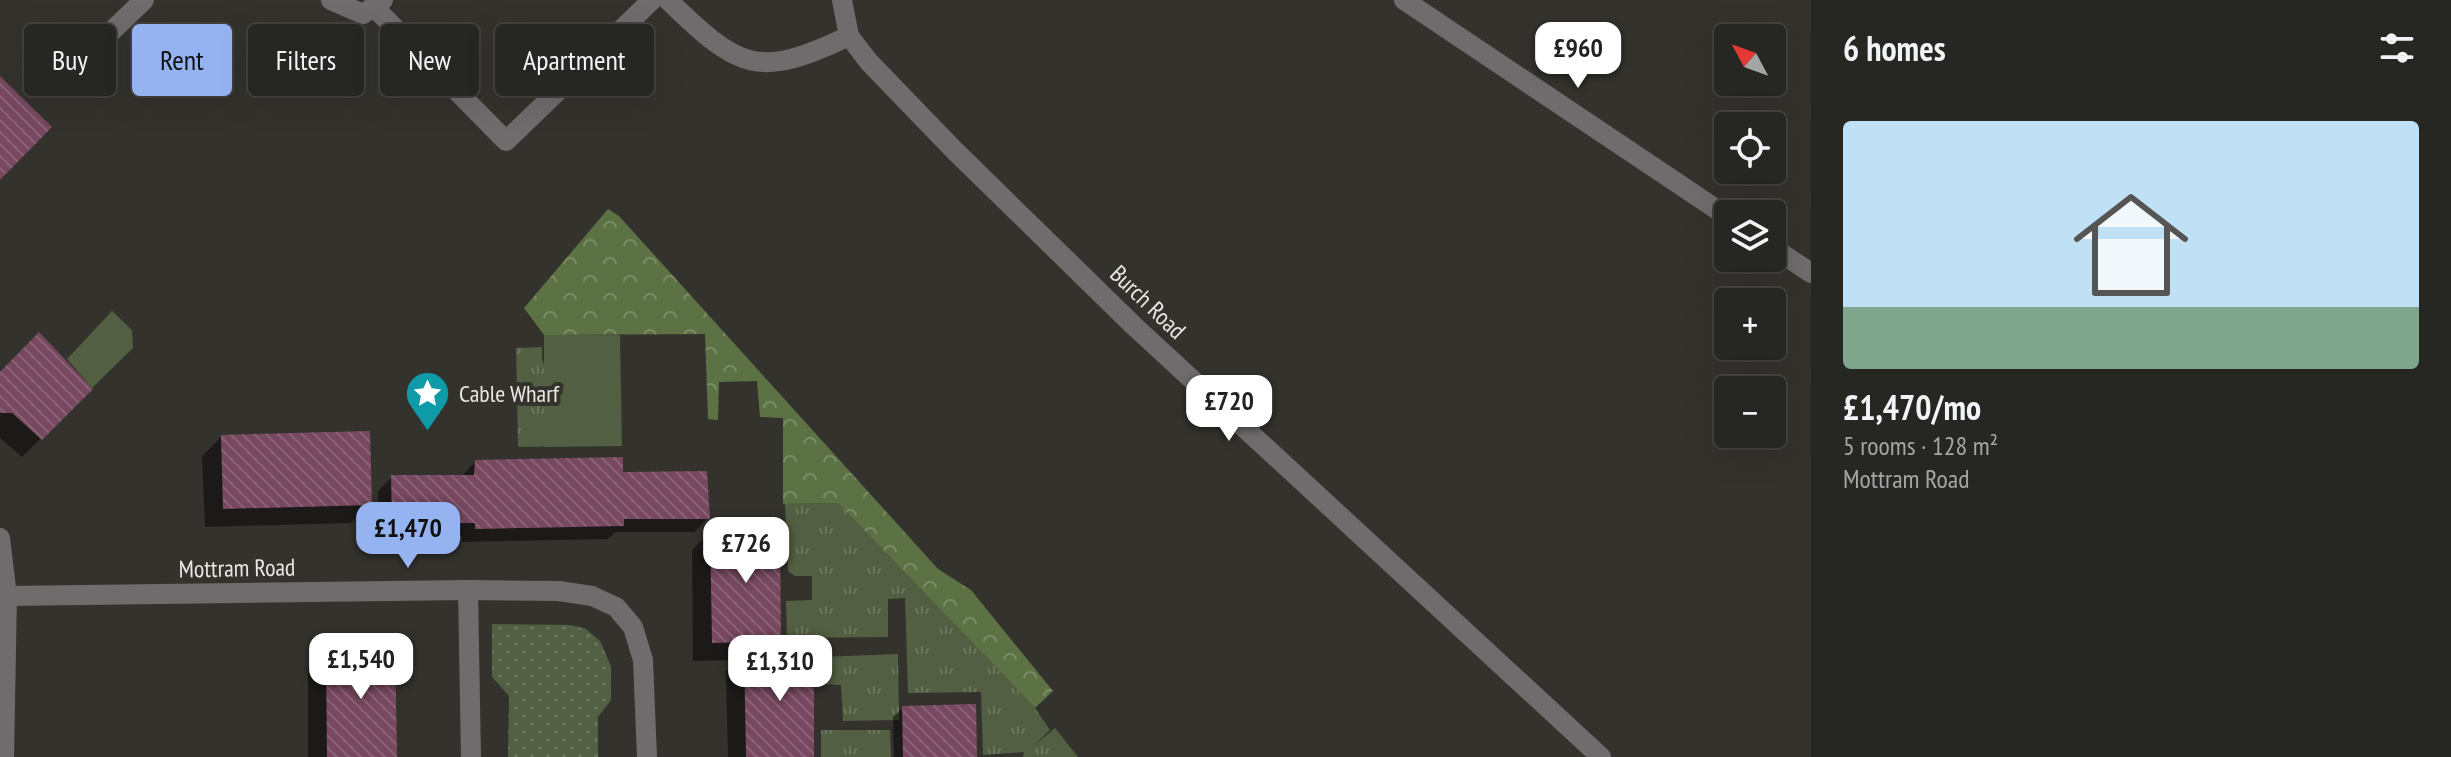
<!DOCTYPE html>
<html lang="en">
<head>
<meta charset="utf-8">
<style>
	body { margin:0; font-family:"PT Sans Narrow",sans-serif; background:#2e2e2a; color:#f1f3f6; height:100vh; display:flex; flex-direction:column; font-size:30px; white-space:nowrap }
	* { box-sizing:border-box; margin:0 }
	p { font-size:26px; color:#a4a5a5 }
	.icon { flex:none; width:44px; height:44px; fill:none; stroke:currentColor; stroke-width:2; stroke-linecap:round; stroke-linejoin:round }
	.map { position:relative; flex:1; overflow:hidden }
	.sheet { display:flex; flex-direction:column; background:#262622; width:640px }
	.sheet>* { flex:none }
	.guide { position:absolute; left:24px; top:24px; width:760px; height:72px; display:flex; gap:16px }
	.needle { width:52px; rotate:311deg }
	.controls { position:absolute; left:1714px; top:24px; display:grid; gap:16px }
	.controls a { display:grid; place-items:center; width:72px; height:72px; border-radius:8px; background:#262622; box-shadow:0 8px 32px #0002,0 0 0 2px #424340; font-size:40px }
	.price { position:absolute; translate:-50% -68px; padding:0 18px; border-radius:16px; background:#fff; color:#222; font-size:26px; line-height:52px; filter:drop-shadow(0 2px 4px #0008) }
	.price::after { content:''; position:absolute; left:50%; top:48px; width:24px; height:18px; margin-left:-12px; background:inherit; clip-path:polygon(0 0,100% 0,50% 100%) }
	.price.on { background:#95b2f1; color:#111 }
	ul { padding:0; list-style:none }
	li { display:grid; align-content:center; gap:16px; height:424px; padding:0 32px }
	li+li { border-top:2px solid #424340 }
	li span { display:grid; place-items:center; height:248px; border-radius:8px; color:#555 }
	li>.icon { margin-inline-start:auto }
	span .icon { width:144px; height:144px; fill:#fffc; stroke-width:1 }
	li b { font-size:34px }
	h2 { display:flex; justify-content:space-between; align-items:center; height:96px; padding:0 32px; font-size:34px }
	.tag { padding:0 28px; border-radius:8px; background:#262622; box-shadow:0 8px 32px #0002,0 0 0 2px #424340; font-size:28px; line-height:72px }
	.tag.on { background:#95b2f1; color:#111 }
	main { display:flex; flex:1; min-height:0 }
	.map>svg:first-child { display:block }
	.grass { fill:url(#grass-tufts) }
	.forest { fill:url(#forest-crowns) }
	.park { fill:url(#park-dots) }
	.garden { fill:#525f42 }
	.shadow { fill:#0007 }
	.building { fill:url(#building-back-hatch) }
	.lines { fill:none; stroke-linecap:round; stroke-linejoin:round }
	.service { stroke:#706c6d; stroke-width:20 }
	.minor { stroke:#706c6d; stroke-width:20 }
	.tertiary { stroke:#706c6d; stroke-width:20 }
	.labels { text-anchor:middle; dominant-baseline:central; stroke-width:8; stroke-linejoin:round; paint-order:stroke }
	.street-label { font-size:24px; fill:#e8e7e4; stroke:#33322d }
	.poi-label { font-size:24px; fill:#e8e7e4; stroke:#33322d; text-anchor:start }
</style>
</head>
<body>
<main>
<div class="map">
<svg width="1811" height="757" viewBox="0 0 1811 757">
	<defs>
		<pattern id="grass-tufts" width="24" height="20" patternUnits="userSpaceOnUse" patternTransform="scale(2)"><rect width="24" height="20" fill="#525f42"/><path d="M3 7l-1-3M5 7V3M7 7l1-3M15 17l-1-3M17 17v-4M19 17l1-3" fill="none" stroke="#6b765d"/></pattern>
		<pattern id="forest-crowns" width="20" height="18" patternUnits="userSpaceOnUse" patternTransform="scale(2)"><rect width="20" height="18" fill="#5c7144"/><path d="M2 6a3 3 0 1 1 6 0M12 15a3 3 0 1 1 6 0" fill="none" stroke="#7b8c68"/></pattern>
		<pattern id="park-dots" width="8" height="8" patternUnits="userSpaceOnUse" patternTransform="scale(2)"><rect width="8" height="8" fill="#525f42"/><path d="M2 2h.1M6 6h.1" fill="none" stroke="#6b765d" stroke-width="1.8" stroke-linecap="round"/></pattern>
		<pattern id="building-back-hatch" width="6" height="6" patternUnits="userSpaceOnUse" patternTransform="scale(2)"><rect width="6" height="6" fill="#77485f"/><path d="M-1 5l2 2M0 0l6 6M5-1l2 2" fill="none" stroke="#8a6276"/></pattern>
	</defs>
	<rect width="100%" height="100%" fill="#33322d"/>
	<!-- grass -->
	<g class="grass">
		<path d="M 542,347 L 542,359 L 575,446 L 518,447 L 516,348 Z"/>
		<path d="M 838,503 L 1035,708 L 1050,730 L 1031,748 L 1055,728 L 1078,757 L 1023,757 L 1024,752 L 983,755 L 981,692 L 908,693 L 905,598 L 888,599 L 888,637 L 787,638 L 786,601 L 812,600 L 812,576 L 795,576 L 788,571 L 785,504 Z"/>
		<path d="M 898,654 L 899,720 L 843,721 L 841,685 L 820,684 L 819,657 Z"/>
		<path d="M 890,730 L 891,757 L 821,757 L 821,730 Z"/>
	</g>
	<!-- forest -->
	<path class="forest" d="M 608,209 L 619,216 L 938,569 L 971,590 L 1053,691 L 1035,708 L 838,503 L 783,504 L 783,418 L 760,417 L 757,381 L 719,382 L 718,420 L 708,419 L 705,334 L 544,335 L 524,308 Z"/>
	<!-- park -->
	<path class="park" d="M 492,624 L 571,625 L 586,629 L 600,641 L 611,666 L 611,700 L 598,717 L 598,757 L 508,757 L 509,696 L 492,677 Z"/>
	<!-- garden -->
	<g class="garden">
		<path d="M 112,311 L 132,330 L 133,348 L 92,388 L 67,359 Z"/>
		<path d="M 544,335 L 620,335 L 622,446 L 544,447 Z"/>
	</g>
	<!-- shadow -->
	<g class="shadow">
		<path d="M 0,374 L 90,389 L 22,457 L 0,438 Z"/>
		<path d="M 221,437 L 370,504 L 351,523 L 205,527 L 202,456 Z"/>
		<path d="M 475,462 L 621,474 L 708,518 L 694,532 L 615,532 L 608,539 L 462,542 L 462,536 L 379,537 L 378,491 L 392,477 L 461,477 Z"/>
		<path d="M 711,531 L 779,641 L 768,652 L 814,757 L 728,757 L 726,671 L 737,660 L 693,661 L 692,550 Z"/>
		<path d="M 327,648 L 395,757 L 308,757 L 308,667 Z"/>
		<path d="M 903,708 L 975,757 L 894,757 L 893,717 Z"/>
	</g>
	<!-- building -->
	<g class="building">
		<path d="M 0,76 L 52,127 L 0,180 Z"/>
		<path d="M 39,332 L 93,389 L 42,440 L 12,413 L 0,413 L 0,372 Z"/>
		<path d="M 370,431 L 372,505 L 223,509 L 221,435 Z"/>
		<path d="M 623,457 L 623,472 L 707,471 L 710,519 L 624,519 L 624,526 L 475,529 L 475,523 L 392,523 L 391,475 L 474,475 L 475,460 Z"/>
		<path d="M 780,528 L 781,641 L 712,643 L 710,529 Z"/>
		<path d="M 395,644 L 397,757 L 327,757 L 326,646 Z"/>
		<path d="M 814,649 L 814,757 L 746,757 L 744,650 Z"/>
		<path d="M 976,704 L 977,757 L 903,757 L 902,706 Z"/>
	</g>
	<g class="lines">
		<!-- service -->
		<g class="service">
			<path d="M 331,0 L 363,14 L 383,0"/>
			<path d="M 375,8 L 506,141 L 652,0"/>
			<path d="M 87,55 L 144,0"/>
		</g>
		<!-- minor -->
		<g class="minor">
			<path d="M 668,0 C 739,69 757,80 849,36"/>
			<path d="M 842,0 L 849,36 L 869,62 L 955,151 L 1133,325 L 1601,757"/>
			<path d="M 1404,0 L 1728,217"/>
			<path d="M 1772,247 L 1811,273"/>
			<path d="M 468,590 L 471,757"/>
			<path d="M 7,596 L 468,590 L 559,591 L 592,596 L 616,607 L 633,627 L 643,660 L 647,757"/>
		</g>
		<!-- tertiary -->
		<path class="tertiary" d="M 0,538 L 7,596 L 4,757"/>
	</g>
	<!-- icons -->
	<defs>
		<symbol id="sight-pin" viewBox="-11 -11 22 30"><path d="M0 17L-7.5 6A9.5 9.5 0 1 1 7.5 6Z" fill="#0f9aa8" stroke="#33322d"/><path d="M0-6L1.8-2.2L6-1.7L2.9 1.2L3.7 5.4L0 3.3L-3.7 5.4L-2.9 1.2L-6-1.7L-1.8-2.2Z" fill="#fff"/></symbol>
	</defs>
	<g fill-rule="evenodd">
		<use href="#sight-pin" x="402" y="368" width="51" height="69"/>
	</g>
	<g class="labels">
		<!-- street labels -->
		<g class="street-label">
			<text transform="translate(1148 302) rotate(44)">Burch Road</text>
			<text transform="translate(237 568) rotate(-1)">Mottram Road</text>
		</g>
		<!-- poi labels -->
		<g class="poi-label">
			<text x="459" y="393">Cable Wharf</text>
		</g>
	</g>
</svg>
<div class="controls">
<a><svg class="needle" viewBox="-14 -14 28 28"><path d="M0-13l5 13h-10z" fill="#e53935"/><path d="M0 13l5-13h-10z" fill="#a4a5a5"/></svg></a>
<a><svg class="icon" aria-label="locate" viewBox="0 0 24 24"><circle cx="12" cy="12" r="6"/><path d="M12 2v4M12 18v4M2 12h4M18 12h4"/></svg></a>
<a><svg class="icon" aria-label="layers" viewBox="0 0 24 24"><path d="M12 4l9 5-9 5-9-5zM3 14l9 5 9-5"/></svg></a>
<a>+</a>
<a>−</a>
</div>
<b class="price" style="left:1578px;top:90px">£960</b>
<b class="price" style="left:1229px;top:443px">£720</b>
<b class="price on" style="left:408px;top:570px">£1,470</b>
<b class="price" style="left:746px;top:585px">£726</b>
<b class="price" style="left:361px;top:701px">£1,540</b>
<b class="price" style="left:780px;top:703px">£1,310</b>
<div class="guide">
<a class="tag">Buy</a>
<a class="tag on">Rent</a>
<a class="tag">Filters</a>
<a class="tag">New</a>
<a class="tag">Apartment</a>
</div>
</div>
<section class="sheet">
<h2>6 homes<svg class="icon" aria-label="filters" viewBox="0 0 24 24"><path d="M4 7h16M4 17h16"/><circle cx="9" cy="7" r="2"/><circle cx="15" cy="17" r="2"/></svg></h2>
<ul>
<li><span style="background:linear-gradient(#bfe0f5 75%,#7fa58c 0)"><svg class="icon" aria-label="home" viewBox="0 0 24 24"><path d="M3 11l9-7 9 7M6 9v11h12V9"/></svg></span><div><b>£1,470/mo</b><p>5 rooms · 128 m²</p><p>Mottram Road</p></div></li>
</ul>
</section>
</main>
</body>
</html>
